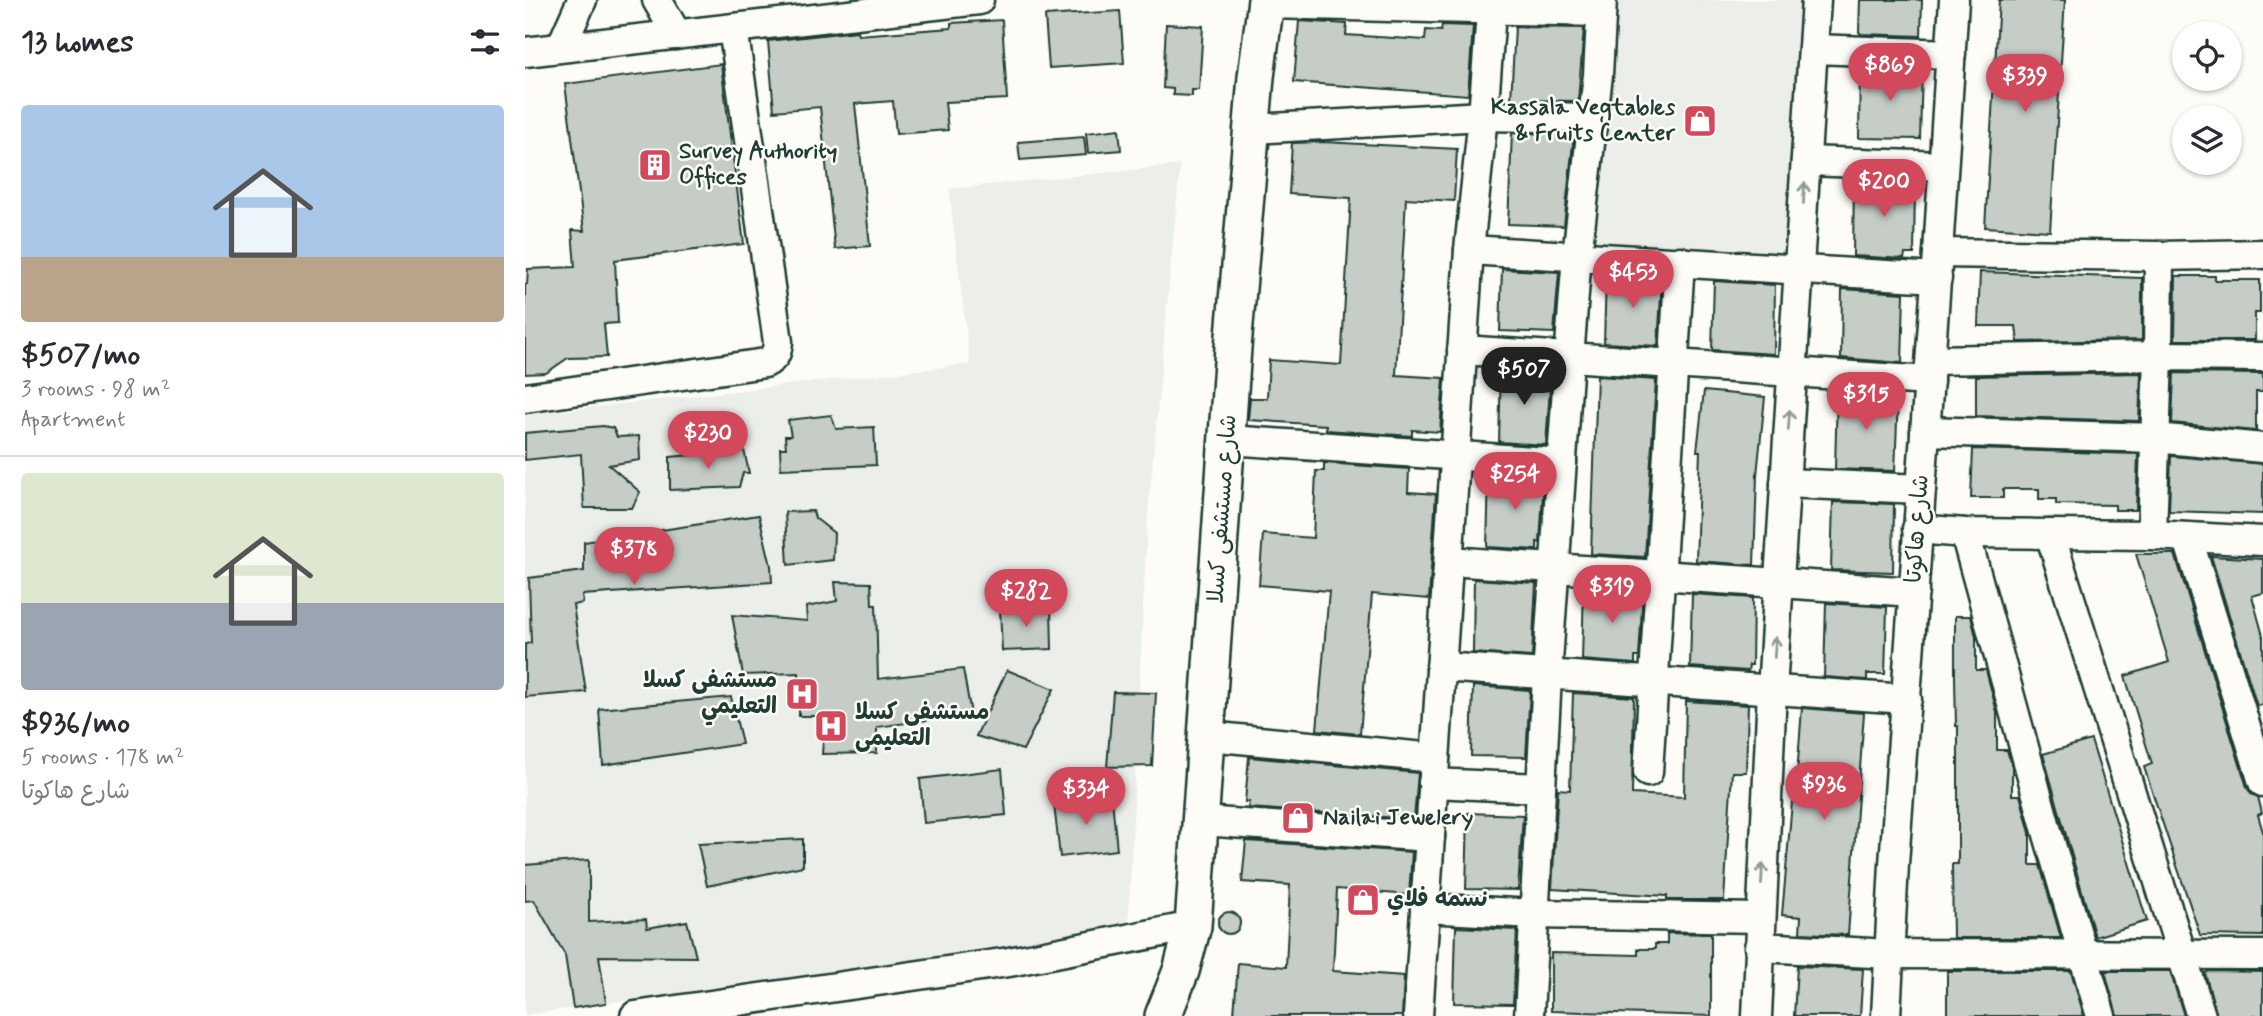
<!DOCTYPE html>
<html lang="en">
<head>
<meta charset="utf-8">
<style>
	body { margin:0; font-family:Mynerve,"Playpen Sans Arabic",sans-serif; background:#f2f2f3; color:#2b2b33; height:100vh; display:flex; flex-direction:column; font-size:26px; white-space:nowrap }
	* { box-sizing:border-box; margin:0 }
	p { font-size:23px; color:#7c7c81 }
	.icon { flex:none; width:38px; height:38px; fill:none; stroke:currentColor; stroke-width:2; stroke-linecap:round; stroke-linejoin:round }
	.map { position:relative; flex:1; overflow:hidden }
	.side { display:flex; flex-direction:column; background:#fff; width:525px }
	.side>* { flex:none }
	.buttons { position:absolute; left:1647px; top:21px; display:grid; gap:14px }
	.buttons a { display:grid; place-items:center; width:70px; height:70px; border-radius:50%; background:#fff; box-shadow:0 2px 5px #0004; font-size:35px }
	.price { position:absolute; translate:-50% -60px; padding:0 16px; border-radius:24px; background:#d1495b; color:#fff; font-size:23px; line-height:46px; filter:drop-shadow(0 2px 4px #0008) }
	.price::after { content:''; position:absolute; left:50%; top:42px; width:21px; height:16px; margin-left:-10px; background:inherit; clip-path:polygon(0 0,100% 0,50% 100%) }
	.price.on { background:#222; color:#fff }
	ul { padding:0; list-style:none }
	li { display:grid; align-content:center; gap:14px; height:371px; padding:0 21px }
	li+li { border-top:2px solid #e1e1e2 }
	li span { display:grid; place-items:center; height:217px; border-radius:7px; color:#555 }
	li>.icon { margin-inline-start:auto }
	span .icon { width:126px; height:126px; fill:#fffc; stroke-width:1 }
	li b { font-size:30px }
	h2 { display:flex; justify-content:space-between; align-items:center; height:84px; padding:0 21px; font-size:30px }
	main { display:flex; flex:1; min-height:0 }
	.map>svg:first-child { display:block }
	.built { fill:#eceee9 }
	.building { fill:#c6cdc7; stroke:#1f3d34; stroke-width:2 }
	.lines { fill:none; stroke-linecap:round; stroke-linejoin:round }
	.minor-casing { stroke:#1f3d34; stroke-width:33 }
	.major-casing { stroke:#1f3d34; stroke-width:40 }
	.minor { stroke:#fdfcf7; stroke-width:28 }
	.major { stroke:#fdfcf7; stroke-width:35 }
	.oneway { stroke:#8e9c96 }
	.labels { text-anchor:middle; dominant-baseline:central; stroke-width:5; stroke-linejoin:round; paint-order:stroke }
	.poi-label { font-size:23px; font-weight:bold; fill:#1f3d34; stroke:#fdfcf7; text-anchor:start }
	.street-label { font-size:23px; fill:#1f3d34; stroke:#fdfcf7 }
</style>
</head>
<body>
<main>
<section class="side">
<h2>13 homes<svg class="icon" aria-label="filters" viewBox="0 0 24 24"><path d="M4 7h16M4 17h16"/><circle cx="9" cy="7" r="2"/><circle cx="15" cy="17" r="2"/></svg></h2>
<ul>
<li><span style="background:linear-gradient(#a9c7e8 70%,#b9a48a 0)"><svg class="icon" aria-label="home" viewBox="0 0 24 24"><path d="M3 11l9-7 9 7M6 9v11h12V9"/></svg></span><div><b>$507/mo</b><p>3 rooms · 98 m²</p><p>Apartment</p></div></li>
<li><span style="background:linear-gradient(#dfe7d0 60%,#9aa5b1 0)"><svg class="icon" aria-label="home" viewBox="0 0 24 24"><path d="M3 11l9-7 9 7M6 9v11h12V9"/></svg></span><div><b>$936/mo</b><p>5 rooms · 178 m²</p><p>شارع هاكوتا</p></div></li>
</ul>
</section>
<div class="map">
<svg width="1738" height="1016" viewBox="0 0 1738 1016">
	<rect width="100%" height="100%" fill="#fdfcf7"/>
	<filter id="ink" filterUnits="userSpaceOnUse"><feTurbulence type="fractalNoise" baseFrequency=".0143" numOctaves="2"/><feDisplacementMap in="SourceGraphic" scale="14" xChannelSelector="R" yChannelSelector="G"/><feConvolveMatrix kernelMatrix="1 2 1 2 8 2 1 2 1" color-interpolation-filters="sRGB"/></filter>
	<g filter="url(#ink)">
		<!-- built -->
		<g class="built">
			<path d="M 1082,0 L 1282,0 L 1264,256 L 1070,243 Z"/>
			<path d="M 655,165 L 622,524 L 603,928 L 0,1015 L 0,415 L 445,364 L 424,189 Z"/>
		</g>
		<!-- building -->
		<g class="building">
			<path d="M 1335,0 L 1397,0 L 1396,36 L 1336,34 L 1334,32 Z"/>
			<path d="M 1474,0 L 1540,0 L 1525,231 L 1460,227 Z"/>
			<path d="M 595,11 L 599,63 L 524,68 L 520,16 Z"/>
			<path d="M 477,20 L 482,99 L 420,102 L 423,130 L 371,134 L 368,101 L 330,104 L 345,246 L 310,249 L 295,107 L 249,111 L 243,41 L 332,31 L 333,35 L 426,28 L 426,23 Z"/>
			<path d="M 774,21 L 822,24 L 821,35 L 900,40 L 901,30 L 916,31 L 917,25 L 948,26 L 943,95 L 769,82 Z"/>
			<path d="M 641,24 L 678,26 L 674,90 L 667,90 L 667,96 L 648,95 L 648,89 L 638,88 Z"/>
			<path d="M 990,27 L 1059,28 L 1053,101 L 986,100 Z"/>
			<path d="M 196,64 L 219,244 L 90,260 L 93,323 L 79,324 L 82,357 L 43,358 L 21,373 L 0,374 L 0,284 L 2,284 L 3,269 L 50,267 L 47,230 L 59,231 L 40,84 Z"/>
			<path d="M 1335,67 L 1397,70 L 1395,139 L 1334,138 Z"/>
			<path d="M 594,129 L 596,150 L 563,153 L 561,133 Z"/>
			<path d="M 987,133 L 1049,134 L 1039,226 L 983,224 Z"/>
			<path d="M 559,137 L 561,155 L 495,160 L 493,142 Z"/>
			<path d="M 798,142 L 932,149 L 929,201 L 881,198 L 871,375 L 919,378 L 915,432 L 887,430 L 887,436 L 801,430 L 801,425 L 723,420 L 725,398 L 742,398 L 744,360 L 816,365 L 826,198 L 764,194 L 767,143 Z"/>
			<path d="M 1329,179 L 1390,182 L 1389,254 L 1380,254 L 1379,259 L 1328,256 Z"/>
			<path d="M 977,269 L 1034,272 L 1029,333 L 975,331 Z"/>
			<path d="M 1455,272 L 1617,278 L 1617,340 L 1493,342 L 1491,326 L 1453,326 Z"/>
			<path d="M 1081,275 L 1137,278 L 1133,346 L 1079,343 Z"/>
			<path d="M 1651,276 L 1690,276 L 1690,280 L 1735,280 L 1735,313 L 1730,313 L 1730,340 L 1650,340 Z"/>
			<path d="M 1189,281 L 1250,285 L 1249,354 L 1187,350 Z"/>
			<path d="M 1317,289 L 1379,293 L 1377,363 L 1316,358 Z"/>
			<path d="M 976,369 L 1026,373 L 1021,445 L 974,442 Z"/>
			<path d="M 1616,373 L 1614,421 L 1451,416 L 1451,376 Z"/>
			<path d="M 1649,373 L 1738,374 L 1738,392 L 1731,392 L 1731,431 L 1647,423 Z"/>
			<path d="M 1072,376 L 1131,380 L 1120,557 L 1066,554 Z"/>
			<path d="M 1179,391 L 1240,397 L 1232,475 L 1229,565 L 1171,561 L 1175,451 L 1172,451 Z"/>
			<path d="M 1312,392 L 1373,396 L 1370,471 L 1310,469 Z"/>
			<path d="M 306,415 L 311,429 L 349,427 L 351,465 L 256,469 L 255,448 L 261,448 L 260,436 L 266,436 L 263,420 Z"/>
			<path d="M 78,426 L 88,428 L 92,437 L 114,436 L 115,460 L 84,465 L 115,492 L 107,508 L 59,508 L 56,454 L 0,460 L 0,433 Z"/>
			<path d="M 1448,449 L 1613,454 L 1611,510 L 1590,510 L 1590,505 L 1531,504 L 1531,499 L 1514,499 L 1514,489 L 1478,489 L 1478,498 L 1446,498 Z"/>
			<path d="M 219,450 L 224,473 L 218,473 L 214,487 L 145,490 L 145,457 Z"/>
			<path d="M 1646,456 L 1738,464 L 1738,514 L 1644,511 Z"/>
			<path d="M 799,463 L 884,469 L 883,492 L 911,494 L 904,599 L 847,594 L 835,734 L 792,730 L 804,591 L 734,585 L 738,534 L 788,538 L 791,471 L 799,471 Z"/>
			<path d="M 964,475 L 1019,478 L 1015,543 L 1012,542 L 1012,550 L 962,547 Z"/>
			<path d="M 1308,502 L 1369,504 L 1368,572 L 1306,570 Z"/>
			<path d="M 288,511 L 290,518 L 309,533 L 308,560 L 263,565 L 260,512 Z"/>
			<path d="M 234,515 L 246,566 L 247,582 L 57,595 L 58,603 L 48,605 L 61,692 L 0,697 L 0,644 L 6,643 L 4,578 L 59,571 L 59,542 Z"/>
			<path d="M 1611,554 L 1650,554 L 1722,787 L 1726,794 L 1733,797 L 1737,813 L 1733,815 L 1738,832 L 1738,936 L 1675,935 L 1619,767 L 1627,764 L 1600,676 L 1644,662 Z"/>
			<path d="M 1686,556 L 1738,559 L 1738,593 L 1727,596 L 1738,636 L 1738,704 L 1732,706 Z"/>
			<path d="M 949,579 L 1011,583 L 1007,657 L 948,653 Z"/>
			<path d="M 310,582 L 346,583 L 347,605 L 351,605 L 353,679 L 438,669 L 446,714 L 352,727 L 352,753 L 297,754 L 300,716 L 274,716 L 274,673 L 218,675 L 207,615 L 282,621 L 281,607 L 312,601 Z"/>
			<path d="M 1059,587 L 1118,591 L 1114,657 L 1110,657 L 1110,664 L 1057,660 Z"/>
			<path d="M 1167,594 L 1228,598 L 1227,665 L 1224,665 L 1223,671 L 1165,667 Z"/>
			<path d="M 1301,603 L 1362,607 L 1360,674 L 1342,674 L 1342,680 L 1299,677 Z"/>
			<path d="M 526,607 L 527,649 L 477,651 L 475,609 Z"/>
			<path d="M 1430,616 L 1446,616 L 1451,637 L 1451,670 L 1461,670 L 1472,712 L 1472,750 L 1482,750 L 1487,767 L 1487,795 L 1495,795 L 1505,833 L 1505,865 L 1515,865 L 1536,938 L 1428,938 L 1427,864 L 1433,864 L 1433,726 L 1431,726 L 1430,678 Z"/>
			<path d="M 482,670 L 529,689 L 498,750 L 451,736 Z"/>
			<path d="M 948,686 L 1005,690 L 1001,757 L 946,756 Z"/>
			<path d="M 588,692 L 631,693 L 627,766 L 582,767 Z"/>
			<path d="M 1048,693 L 1109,697 L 1107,794 L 1159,797 L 1161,701 L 1223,705 L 1221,772 L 1207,772 L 1199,900 L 1142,900 L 1142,896 L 1027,889 L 1033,789 L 1045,790 Z"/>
			<path d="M 206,697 L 217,744 L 78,765 L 74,709 Z"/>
			<path d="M 1277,708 L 1339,713 L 1323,935 L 1275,933 L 1276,917 L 1257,915 L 1267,802 L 1270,802 Z"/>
			<path d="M 1566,740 L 1622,921 L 1570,937 L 1518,754 Z"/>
			<path d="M 724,757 L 893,773 L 889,819 L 723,808 L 724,802 L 720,802 Z"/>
			<path d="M 477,769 L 481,815 L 399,823 L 395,779 Z"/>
			<path d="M 587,799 L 592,850 L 535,857 L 529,804 Z"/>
			<path d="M 943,813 L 998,815 L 993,890 L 941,889 Z"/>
			<path d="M 278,839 L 278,866 L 182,886 L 173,844 Z"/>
			<path d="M 721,841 L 887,852 L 884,895 L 812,889 L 808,971 L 879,976 L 877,1016 L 736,1016 L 709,1014 L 713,963 L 761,967 L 765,885 L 717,882 Z"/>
			<path d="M 64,860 L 64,922 L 121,919 L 122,928 L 162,921 L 171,957 L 74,956 L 81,1003 L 48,1008 L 40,955 L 9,900 L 0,901 L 0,865 Z"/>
			<circle cx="704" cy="923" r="11"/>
			<path d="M 931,927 L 992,930 L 988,1004 L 929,1003 Z"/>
			<path d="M 1142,933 L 1186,934 L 1186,1016 L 1026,1011 L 1026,953 L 1113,955 L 1113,949 L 1130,949 L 1130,944 L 1142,944 Z"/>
			<path d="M 1272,966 L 1338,969 L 1335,1016 L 1269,1016 Z"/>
			<path d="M 1422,971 L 1546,971 L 1559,1016 L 1422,1016 Z"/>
			<path d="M 1580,971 L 1645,971 L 1659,1016 L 1592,1016 Z"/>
			<path d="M 1685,971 L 1738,972 L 1738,1016 L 1692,1016 L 1680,973 Z"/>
		</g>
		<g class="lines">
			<defs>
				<g id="minor">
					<path d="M 132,0 L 152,35"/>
					<path d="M 741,4 L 1074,12"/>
					<path d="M 36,47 L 57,0"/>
					<path d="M 1288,49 L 1426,54"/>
					<path d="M 0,52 L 454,0"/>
					<path d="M 727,129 L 958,116 L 1068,118"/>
					<path d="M 1281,161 L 1418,166"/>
					<path d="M 944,250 L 1412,278"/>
					<path d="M 1413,253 L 1634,256 L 1738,254"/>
					<path d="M 937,350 L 1404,381"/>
					<path d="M 1406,360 L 1633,356 L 1738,357"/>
					<path d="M 0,398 L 240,363 C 250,358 252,353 253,342 L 208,28"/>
					<path d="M 1400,431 L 1630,438 L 1738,448"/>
					<path d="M 703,440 L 1037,463"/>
					<path d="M 1260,483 L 1396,489"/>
					<path d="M 1392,529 L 1440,533 L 1627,535 L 1738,541"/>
					<path d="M 1440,533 L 1522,831 L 1576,1016"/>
					<path d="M 1525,534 L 1676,1016"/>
					<path d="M 1627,535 L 1633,356 L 1634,256"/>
					<path d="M 1663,539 L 1738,782"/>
					<path d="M 924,561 L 1389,592"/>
					<path d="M 916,667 L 1382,699"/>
					<path d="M 683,736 L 910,758"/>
					<path d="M 1123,772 L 1155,261"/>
					<path d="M 908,783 L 1016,788"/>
					<path d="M 677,821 L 905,837"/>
					<path d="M 900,908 L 1009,914 L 1235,918"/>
					<path d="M 1234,947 L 1365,954 L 1738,955"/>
					<path d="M 110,1016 L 484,962 L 668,926"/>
					<path d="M 893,1016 L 944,250 L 958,116 L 967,0"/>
					<path d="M 1004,1016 L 1022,676 L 1044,359 L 1052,255 L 1073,75 L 1077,0"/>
					<path d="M 1232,1016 L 1247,690 L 1291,0"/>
					<path d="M 1361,1016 L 1369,864 L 1413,253 L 1429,0"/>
				</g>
				<path id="major" d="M 638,1016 L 656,971 L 668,926 L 708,348 L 731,77 L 741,0"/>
			</defs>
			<!-- minor casing -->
			<use href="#minor" class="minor-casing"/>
			<!-- major casing -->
			<use href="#major" class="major-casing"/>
			<!-- minor -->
			<use href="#minor" class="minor"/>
			<!-- major -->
			<use href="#major" class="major"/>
		</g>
		<!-- one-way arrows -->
		<defs><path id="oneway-shaft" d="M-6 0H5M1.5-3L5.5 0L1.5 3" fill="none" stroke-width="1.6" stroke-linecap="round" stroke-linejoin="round" transform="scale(1.75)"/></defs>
		<g class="oneway">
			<use href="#oneway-shaft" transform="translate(1279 193) rotate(-87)"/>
			<use href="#oneway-shaft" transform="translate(1264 420) rotate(-86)"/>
			<use href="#oneway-shaft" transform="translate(1250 647) rotate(-86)"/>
			<use href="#oneway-shaft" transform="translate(1237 874) rotate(-87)"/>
		</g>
	</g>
	<!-- icons -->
	<defs>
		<symbol id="shop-square" viewBox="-11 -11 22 22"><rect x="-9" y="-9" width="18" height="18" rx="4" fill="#d1495b" stroke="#fdfcf7"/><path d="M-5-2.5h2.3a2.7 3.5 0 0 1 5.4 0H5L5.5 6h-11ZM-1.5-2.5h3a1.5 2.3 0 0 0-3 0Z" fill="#fff"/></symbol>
		<symbol id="building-square" viewBox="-11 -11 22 22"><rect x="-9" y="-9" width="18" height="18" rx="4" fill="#d1495b" stroke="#fdfcf7"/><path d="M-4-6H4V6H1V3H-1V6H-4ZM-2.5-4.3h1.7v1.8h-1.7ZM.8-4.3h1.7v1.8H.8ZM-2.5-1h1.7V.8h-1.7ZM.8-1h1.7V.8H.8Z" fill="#fff"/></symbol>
		<symbol id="hospital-square" viewBox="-11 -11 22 22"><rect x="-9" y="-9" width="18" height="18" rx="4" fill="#d1495b" stroke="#fdfcf7"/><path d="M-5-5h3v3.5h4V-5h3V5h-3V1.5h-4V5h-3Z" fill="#fff"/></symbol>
	</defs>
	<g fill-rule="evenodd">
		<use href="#shop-square" x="1156" y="102" width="38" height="38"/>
		<use href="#building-square" x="111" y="146" width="38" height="38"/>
		<use href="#hospital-square" x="258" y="675" width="38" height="38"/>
		<use href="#hospital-square" x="287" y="707" width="38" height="38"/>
		<use href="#shop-square" x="754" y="799" width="38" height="38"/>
		<use href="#shop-square" x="819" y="881" width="38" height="38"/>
	</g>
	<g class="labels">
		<!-- poi labels -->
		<g class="poi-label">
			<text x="1150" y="108" text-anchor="end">Kassala Vegtables<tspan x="1150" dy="26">&amp; Fruits Center</tspan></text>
			<text x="154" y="152">Survey Authority<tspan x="154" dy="26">Offices</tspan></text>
			<text x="252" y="681" text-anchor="end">مستشفى كسلا<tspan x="252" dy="26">التعليمي</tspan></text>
			<text x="330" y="713">مستشفى كسلا<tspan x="330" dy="26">التعليمى</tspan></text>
			<text x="798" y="818">Nailai Jewelery</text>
			<text x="862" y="900">نسمه فلاي</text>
		</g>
		<!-- street labels -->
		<g class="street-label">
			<text transform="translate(698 509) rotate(-86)">شارع مستشفى كسلا</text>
			<text transform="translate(1393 529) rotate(-86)">شارع هاكوتا</text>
		</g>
	</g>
</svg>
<div class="buttons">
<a><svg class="icon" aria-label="locate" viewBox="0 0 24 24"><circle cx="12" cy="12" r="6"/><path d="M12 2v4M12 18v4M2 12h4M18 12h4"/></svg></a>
<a><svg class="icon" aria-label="layers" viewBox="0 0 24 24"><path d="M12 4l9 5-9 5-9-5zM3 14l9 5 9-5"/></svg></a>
</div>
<b class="price" style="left:1365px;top:103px">$869</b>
<b class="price" style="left:1500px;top:114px">$339</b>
<b class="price" style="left:1359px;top:219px">$200</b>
<b class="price" style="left:1108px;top:310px">$453</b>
<b class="price on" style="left:999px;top:407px">$507</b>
<b class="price" style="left:1341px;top:432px">$315</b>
<b class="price" style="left:183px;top:471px">$230</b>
<b class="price" style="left:990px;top:512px">$254</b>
<b class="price" style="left:109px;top:587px">$378</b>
<b class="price" style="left:1087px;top:625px">$319</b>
<b class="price" style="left:501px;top:629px">$282</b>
<b class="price" style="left:1299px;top:822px">$936</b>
<b class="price" style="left:561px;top:827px">$334</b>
</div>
</main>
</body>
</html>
